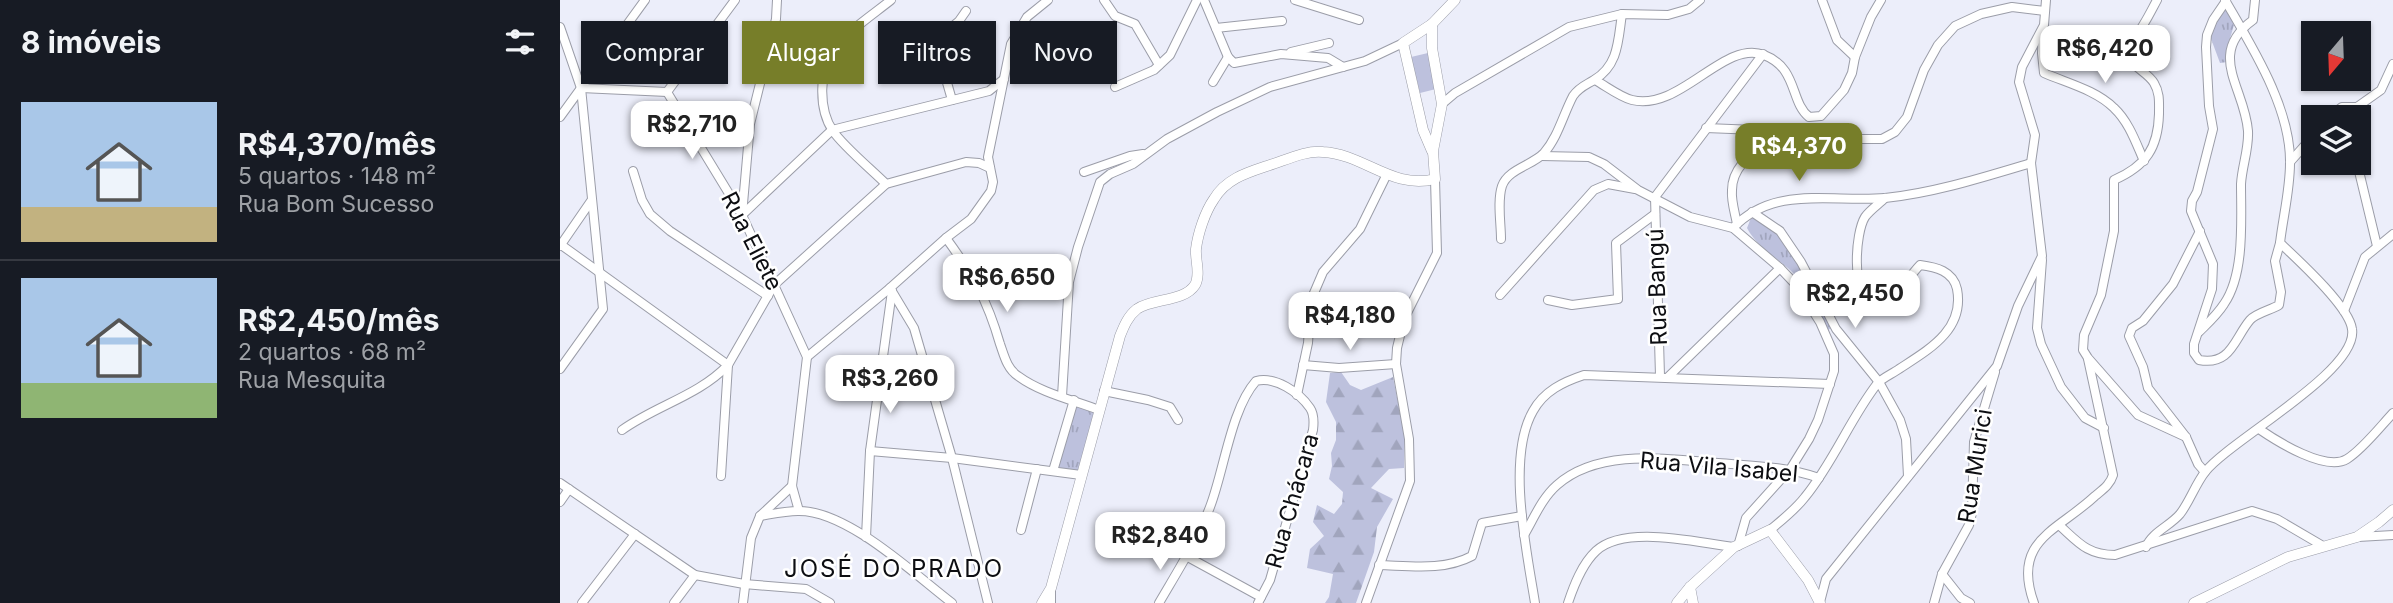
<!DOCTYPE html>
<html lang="pt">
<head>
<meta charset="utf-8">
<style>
	body { margin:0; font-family:Inter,sans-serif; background:#20242c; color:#f1f3f6; height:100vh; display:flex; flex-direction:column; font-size:26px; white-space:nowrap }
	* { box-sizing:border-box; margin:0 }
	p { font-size:23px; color:#9ea1a6 }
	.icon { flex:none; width:38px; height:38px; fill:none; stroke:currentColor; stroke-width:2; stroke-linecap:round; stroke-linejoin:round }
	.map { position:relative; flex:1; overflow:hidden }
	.details { display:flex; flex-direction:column; background:#171b24; width:560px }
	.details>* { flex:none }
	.hud { position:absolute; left:21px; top:21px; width:665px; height:63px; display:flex; gap:14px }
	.needle { width:46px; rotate:199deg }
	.tools { position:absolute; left:1741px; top:21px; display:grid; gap:14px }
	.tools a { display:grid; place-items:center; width:70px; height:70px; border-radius:0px; background:#171b24; box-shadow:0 2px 5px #0004; font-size:35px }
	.price { position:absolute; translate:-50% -60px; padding:0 16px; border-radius:14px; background:#fff; color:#222; font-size:23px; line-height:46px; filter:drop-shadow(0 2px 4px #0008) }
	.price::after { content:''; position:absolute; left:50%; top:42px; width:21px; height:16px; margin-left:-10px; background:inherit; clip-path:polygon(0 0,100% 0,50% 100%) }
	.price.on { background:#777e29; color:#fff }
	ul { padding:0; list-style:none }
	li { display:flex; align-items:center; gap:21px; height:175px; padding:0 21px }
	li+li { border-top:2px solid #363941 }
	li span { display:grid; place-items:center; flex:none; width:196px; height:140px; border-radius:0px; color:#555 }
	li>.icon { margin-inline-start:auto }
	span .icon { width:84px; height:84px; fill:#fffc; stroke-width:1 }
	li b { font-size:30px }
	h2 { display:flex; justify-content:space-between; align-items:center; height:84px; padding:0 21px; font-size:30px }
	.pill { padding:0 24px; border-radius:0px; background:#171b24; box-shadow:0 2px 5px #0004; font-size:24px; line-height:63px }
	.pill.on { background:#777e29; color:#fff }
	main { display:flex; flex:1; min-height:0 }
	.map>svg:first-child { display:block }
	.grass { fill:url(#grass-tufts) }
	.forest { fill:url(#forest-firs) }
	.pitch { fill:#bdc1dd }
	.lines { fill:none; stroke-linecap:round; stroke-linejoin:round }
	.minor-casing { stroke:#9b9da8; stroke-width:10 }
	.tertiary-casing { stroke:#9b9da8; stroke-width:11 }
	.minor { stroke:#fff; stroke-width:8 }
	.tertiary { stroke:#fff; stroke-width:10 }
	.labels { text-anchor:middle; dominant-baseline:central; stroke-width:5; stroke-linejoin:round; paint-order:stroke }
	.street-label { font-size:23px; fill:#0d0e12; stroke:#fff }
	.neighbourhood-label { font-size:24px; letter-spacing:2px; fill:#0d0e12; stroke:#fff }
</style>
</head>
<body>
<main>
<section class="details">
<h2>8 imóveis<svg class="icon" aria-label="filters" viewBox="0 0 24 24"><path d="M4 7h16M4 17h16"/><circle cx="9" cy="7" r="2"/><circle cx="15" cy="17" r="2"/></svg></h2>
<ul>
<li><span style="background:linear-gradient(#a9c7e8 75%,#c2b280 0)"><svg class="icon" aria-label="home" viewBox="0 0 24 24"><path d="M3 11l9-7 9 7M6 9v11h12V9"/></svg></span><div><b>R$4,370/mês</b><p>5 quartos · 148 m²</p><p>Rua Bom Sucesso</p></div></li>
<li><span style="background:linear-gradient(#a9c7e8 75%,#8fb573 0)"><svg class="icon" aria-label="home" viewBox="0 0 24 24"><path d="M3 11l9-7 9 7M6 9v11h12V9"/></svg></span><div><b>R$2,450/mês</b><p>2 quartos · 68 m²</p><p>Rua Mesquita</p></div></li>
</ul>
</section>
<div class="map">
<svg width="1833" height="603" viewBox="0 0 1833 603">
	<defs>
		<pattern id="grass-tufts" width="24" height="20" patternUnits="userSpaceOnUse" patternTransform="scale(1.75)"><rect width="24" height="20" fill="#bdc1dd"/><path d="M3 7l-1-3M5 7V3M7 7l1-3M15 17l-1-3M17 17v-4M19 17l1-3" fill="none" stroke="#a1a5bd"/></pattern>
		<pattern id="forest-firs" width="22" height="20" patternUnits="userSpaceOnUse" patternTransform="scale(1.75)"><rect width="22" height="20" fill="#bdc1dd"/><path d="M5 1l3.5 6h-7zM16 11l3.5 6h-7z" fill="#a1a5bd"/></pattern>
	</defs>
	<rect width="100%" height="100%" fill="#eceefa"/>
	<!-- grass -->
	<g class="grass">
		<path d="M 1665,8 L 1674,25 L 1666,52 L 1667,62 L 1660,63 L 1650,36 L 1655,23 Z"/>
		<path d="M 1191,218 C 1230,224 1256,297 1271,328 L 1267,331 C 1258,313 1251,293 1238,278 C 1222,260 1198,249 1187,228 Z"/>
		<path d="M 514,403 L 537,410 L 519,474 L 494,470 Z"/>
	</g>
	<!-- forest -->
	<path class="forest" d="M 781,372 L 790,385 L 801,390 L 833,377 L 844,433 L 844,468 L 829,469 L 811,488 L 833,499 L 817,527 L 814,552 L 796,603 L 765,603 L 769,597 L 773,574 L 747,568 L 750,549 L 764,536 L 753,522 L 757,505 L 774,514 L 782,504 L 783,492 L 769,479 L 772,466 L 771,453 L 776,440 L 776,422 L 766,402 L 770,373 Z"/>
	<!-- pitch -->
	<path class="pitch" d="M 868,53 L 876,89 L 860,93 L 851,57 Z"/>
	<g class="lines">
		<defs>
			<g id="minor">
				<path d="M 544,0 L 555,16 L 575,24 L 599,65"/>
				<path d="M 644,0 L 668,57 L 674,63 L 721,54 L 768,58 L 783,67"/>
				<path d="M 735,0 L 799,20"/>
				<path d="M 1262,0 L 1277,40 L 1295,57"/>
				<path d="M 1597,0 C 1590,13 1584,26 1575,37 C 1572,41 1567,45 1568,51 C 1568,66 1587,71 1594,83 C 1600,93 1599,102 1599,114 C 1598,148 1586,166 1554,180 L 1554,231 L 1541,295 L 1524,335 L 1523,350 L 1528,358 L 1578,415 L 1626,437"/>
				<path d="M 1666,1 L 1653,20 L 1647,35 L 1646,47 L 1649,106 L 1653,129 L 1637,192 L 1632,201 L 1631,211 L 1653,264 L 1652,289 L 1634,344 L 1634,353 L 1639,360 C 1671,366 1674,339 1690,320 C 1696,313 1711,310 1719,305 L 1721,292 L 1715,261 L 1720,243"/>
				<path d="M 0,27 L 21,88 L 43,309 L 0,369"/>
				<path d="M 656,28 L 722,21"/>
				<path d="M 1483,31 L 1482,53 L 1484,73 C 1507,83 1536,90 1554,108 C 1569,122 1576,143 1584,161"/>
				<path d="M 731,52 L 769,43"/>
				<path d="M 1035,80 C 1046,86 1060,97 1072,100 C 1120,112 1164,39 1204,55 C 1238,68 1230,102 1249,117 L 1261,116 L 1284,90 L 1292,73 L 1295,57 L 1311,17 L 1321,0"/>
				<path d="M 653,82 L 668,57"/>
				<path d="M 555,87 L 594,70 L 610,55 L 637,0"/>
				<path d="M 21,88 L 107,92"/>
				<path d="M 107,92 L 182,215 L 247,357 L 232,486 L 239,511"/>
				<path d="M 107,92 L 175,0"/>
				<path d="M 392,100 L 375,41 L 399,21 L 406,11"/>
				<path d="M 882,104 L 895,93 L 1009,27 L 1062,14 L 1108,15 L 1129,9 L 1140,0"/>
				<path d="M 0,117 L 85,0"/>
				<path d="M 1769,117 L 1782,107 L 1797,107 L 1821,90 L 1833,64"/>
				<path d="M 1793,117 L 1797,107"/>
				<path d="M 1146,128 L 1196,130 L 1211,138 L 1228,152 L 1252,154 L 1295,139 L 1322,139 L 1335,132 L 1347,117 L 1364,70 L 1378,45 L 1395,26 L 1421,14 L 1452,7 L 1485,11"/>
				<path d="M 982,156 L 1029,157 L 1044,164 L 1078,190 L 1130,217 L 1173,228 L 1220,268 L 1238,287 L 1260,322 L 1274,354 L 1274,371 L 1258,420 L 1249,439 L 1231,468 L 1186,518 L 1178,546"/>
				<path d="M 1730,162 L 1754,135"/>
				<path d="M 1797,163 L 1817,246"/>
				<path d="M 73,171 L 82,200 L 90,214 L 110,231 L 208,296"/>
				<path d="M 524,172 L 570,156 L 583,154"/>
				<path d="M 326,184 C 312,170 283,146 273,131 C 258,109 259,70 274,49 C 285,33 315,13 331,0"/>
				<path d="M 1095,197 L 1203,54"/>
				<path d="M 1095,197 L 1100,376"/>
				<path d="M 1192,212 L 1220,231 L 1241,262 L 1276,329 L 1319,382 L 1340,420 L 1346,439 L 1348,476"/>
				<path d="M 182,215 L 272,130 L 429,91 L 444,79"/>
				<path d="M 182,215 L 190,124 L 216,19 L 217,0"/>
				<path d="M 1177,224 C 1175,213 1171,201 1172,190 C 1172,166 1194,152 1211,138"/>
				<path d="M 1173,228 C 1215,184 1273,203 1325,198 C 1374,193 1424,177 1471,163"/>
				<path d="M 1640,231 L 1613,284 L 1583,321 L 1572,328 L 1569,336 L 1583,367 L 1588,388 L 1626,437 L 1638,464 L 1645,472"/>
				<path d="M 386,238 C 413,275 427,299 440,344 C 444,355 447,369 458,376 C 481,393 513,400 539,410"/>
				<path d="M 941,239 C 941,223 937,201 942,186 C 948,169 973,165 984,153 C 998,137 1003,115 1013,96 C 1019,87 1026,85 1034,80 C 1059,65 1058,40 1062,14"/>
				<path d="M 0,244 L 168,365"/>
				<path d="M 0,246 L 31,201"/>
				<path d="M 1482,260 L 1477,328 L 1481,344 L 1501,387 L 1525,418 L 1544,428"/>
				<path d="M 330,288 L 354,328 L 392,458 L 428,603"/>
				<path d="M 940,295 L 1034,190 L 1048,184 L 1075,189"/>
				<path d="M 988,300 L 1012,305 L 1058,299 L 1056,243 L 1095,214"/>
				<path d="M 1784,311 L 1805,257 L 1833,234"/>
				<path d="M 1639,332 C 1648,323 1657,315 1664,304 C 1685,274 1681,219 1681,184 C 1682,166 1689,149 1688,131 C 1685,88 1646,54 1693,20 L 1695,0"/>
				<path d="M 247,357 L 330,288 L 386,238 L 411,219 L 431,191 L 433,182 L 428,157 L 451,44 L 467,17 L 488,0"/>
				<path d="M 743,365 L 779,368 L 836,364"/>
				<path d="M 1108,377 L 1220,268"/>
				<path d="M 544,391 L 588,400 L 610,407 L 618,420"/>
				<path d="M 737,395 L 748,343 L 751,300 L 763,272 L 800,229 L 827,174"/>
				<path d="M 502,396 L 509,282 L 518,247 L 540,182 L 550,174 L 573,164 L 607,139 L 657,112 L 710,87 L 805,61 L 843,43"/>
				<path d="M 1699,429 C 1718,442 1766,472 1787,459 C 1802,450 1820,427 1833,413"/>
				<path d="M 62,430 C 97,405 138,396 168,365"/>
				<path d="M 310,451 L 392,458 L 521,475"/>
				<path d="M 493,471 L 514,400"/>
				<path d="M 161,476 L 168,365 L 214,285 L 326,184 L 406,162 L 419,163 L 430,168"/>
				<path d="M 0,483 L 135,575 L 184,584 L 246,589 L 270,603"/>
				<path d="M 0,502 L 9,489"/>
				<path d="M 200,516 C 212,514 225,511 238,511 C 287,510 354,574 392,603"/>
				<path d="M 1499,525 C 1518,542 1527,555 1555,555 L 1692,511 L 1717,519 L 1763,546"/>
				<path d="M 461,530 L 477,469"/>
				<path d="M 1210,530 C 1222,520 1235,510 1245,497 C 1273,463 1290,419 1317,384 C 1322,378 1332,374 1339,369 C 1368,350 1405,330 1397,289 C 1393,271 1376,267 1360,265 C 1352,273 1335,298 1328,302 C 1323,305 1316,304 1312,303 C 1291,295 1295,233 1305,217 C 1310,210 1319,204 1325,198"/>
				<path d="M 964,535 C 974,518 982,498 997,485 C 1039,448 1107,459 1158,463 C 1195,466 1224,466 1259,478"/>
				<path d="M 306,537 L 310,451 L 332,291"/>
				<path d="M 1798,537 L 1833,535"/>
				<path d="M 1586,547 C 1592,532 1610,526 1620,514 C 1630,501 1635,485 1645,472 C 1670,440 1799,371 1792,329 C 1789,306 1737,259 1720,243 C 1723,217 1730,190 1730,163 C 1731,108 1692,47 1665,0"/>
				<path d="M 626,556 L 701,597"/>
				<path d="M 819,565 C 851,566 884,571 912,556 L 922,523 L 962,516"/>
				<path d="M 1382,574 L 1401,598 L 1410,603"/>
				<path d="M 1260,602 L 1266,579 L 1437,366 L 1458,306 L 1482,256 L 1471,163 L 1475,135 L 1459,82 L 1462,67 L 1484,25 L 1486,0"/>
				<path d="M 22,603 L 75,534"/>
				<path d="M 114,603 L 135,575"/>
				<path d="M 183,603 L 191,538 L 200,516 L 232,486"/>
				<path d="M 491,603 L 491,588"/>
				<path d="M 599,603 C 617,572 637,541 650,507 C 664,471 671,409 696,381 C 715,376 739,392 750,408 C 754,414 754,422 753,430 L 710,580 L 698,603"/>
				<path d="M 806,603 L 850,481 L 849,439 L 836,364 L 837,348 L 844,319 L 877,253 L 875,179"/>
				<path d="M 975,603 C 967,552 946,458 973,411 C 984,391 1003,382 1024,375 L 1270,384"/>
				<path d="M 1008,603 C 1014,585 1022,564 1036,551 C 1065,524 1138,543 1174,547"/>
				<path d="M 1374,603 L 1382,574 L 1409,525 L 1412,513 L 1414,442 L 1435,372"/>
				<path d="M 1474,603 C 1451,540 1498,531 1535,496 C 1542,490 1550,485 1553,475 L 1528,359"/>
			</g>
			<g id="tertiary">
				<path d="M 872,151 L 863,130 L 843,43 L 872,24 L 895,0"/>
				<path d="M 1130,587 L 1133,603"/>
				<path d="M 482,603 L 491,588 L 560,336 C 564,326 568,316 577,309 C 593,298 624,302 635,285 C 641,274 635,260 636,249 C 638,233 645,212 654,199 C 666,179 686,173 707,166 C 724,161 745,150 763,152 C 804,154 832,190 875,179 L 873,151 L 882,104 L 872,48 L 872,24"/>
				<path d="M 1117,603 L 1130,587 L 1174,547 L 1210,530 L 1248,580 L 1260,603"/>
				<path d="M 1634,603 L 1728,557 L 1797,537 L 1819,522 L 1833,510"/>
			</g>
		</defs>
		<!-- minor casing -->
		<use href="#minor" class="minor-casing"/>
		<!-- tertiary casing -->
		<use href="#tertiary" class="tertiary-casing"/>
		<!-- minor -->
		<use href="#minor" class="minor"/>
		<!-- tertiary -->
		<use href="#tertiary" class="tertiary"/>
	</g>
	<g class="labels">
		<!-- street labels -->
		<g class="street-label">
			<text transform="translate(192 241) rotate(63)">Rua Eliete</text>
			<text transform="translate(1097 287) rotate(-92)">Rua Bangú</text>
			<text transform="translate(1415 466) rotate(-81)">Rua Murici</text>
			<text transform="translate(1159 467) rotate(5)">Rua Vila Isabel</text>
			<text transform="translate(732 501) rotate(-74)">Rua Chácara</text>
		</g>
		<!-- neighbourhood labels -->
		<g class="neighbourhood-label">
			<text x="334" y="568">JOSÉ DO PRADO</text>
		</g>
	</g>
</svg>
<div class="tools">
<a><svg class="needle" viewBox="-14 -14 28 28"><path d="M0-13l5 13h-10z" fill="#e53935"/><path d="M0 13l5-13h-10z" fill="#9ea1a6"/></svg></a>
<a><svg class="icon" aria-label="layers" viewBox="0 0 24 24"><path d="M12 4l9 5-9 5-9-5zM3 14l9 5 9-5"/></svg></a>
</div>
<b class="price" style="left:1545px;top:85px">R$6,420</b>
<b class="price" style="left:132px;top:161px">R$2,710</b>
<b class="price on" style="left:1239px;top:183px">R$4,370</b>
<b class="price" style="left:447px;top:314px">R$6,650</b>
<b class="price" style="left:1295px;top:330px">R$2,450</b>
<b class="price" style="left:790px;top:352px">R$4,180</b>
<b class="price" style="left:330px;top:415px">R$3,260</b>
<b class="price" style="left:600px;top:572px">R$2,840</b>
<div class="hud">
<a class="pill">Comprar</a>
<a class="pill on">Alugar</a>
<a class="pill">Filtros</a>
<a class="pill">Novo</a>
</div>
</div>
</main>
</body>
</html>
